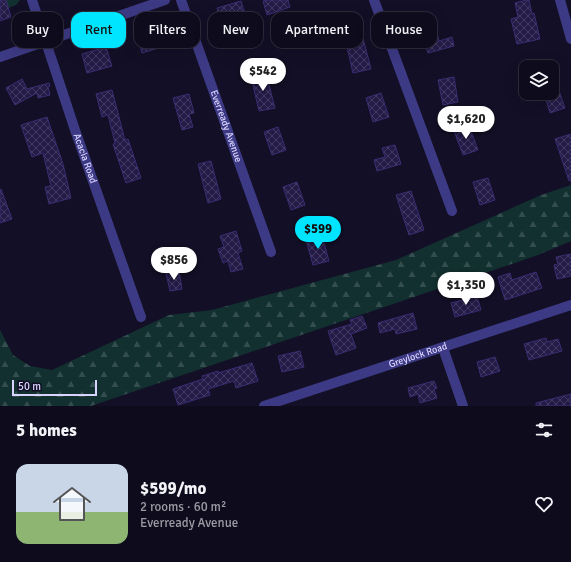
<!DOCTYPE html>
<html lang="en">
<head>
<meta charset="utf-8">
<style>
	body { margin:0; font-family:Signika,sans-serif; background:#1c1929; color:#f1f3f6; height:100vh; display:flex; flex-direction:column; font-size:15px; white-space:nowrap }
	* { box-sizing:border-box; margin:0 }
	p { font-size:13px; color:#9b9ba3 }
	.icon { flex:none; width:22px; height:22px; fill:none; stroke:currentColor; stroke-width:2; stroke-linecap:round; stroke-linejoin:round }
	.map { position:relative; height:406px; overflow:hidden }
	.details { display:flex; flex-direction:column; background:#0e0b1c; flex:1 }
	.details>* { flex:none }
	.top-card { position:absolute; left:12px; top:12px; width:547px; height:36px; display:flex; gap:8px }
	.buttons { position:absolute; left:519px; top:60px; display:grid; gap:8px }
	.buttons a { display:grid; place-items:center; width:40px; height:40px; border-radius:8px; background:#0e0b1c; box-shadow:0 4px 16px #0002,0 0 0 1px #2e2b3b; font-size:20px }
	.scale { position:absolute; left:12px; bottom:10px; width:85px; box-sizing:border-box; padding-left:4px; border:2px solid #d9d4ff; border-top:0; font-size:11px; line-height:14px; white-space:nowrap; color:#d9d4ff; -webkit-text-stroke:3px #130f26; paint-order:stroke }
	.price { position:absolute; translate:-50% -34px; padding:0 9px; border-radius:14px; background:#fff; color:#222; font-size:13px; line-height:26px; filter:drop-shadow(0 1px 2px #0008) }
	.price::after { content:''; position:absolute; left:50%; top:24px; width:12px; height:9px; margin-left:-6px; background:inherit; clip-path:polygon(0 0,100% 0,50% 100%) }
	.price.on { background:#00e5ff; color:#111 }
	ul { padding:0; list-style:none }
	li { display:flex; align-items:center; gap:12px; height:100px; padding:0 16px }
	li span { display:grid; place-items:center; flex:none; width:112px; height:80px; border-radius:12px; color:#555 }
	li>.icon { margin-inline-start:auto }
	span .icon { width:48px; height:48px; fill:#fffc; stroke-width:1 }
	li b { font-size:17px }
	h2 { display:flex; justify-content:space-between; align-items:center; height:48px; padding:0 16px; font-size:17px }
	.pill { padding:0 14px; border-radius:12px; background:#0e0b1c; box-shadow:0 4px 16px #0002,0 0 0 1px #2e2b3b; font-size:14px; line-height:36px }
	.pill.on { background:#00e5ff; color:#111 }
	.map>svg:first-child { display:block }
	.forest { fill:url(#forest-firs) }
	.building { fill:url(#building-cross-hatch); stroke:#3b2d73 }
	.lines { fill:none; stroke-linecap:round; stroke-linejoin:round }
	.minor { stroke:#3d3a85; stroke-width:10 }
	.labels { text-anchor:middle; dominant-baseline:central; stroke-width:3.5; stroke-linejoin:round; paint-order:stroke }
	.street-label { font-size:10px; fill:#d9d4ff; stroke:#130f26 }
</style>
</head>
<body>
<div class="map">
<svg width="571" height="406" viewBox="0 0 571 406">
	<defs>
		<pattern id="forest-firs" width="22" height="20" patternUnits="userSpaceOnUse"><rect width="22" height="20" fill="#12302f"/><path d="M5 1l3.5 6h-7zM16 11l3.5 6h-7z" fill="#344d4e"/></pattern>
		<pattern id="building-cross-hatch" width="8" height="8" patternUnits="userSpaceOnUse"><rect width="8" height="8" fill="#241b47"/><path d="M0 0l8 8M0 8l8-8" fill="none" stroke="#433b63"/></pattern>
	</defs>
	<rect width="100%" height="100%" fill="#130f26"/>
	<!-- forest -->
	<g class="forest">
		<path d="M 0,0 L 20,0 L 16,5 L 6,9 Z"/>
		<path d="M 571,185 L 571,241 L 538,255 L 91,406 L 0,406 L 0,330 L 13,355 L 30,366 L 52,370 L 169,315 L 212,310 L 396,260 L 541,195 Z"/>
	</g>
	<!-- building -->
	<g class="building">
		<path d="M 0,0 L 6,0 L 11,17 L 0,21 Z"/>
		<path d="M 268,0 L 288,0 L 290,7 L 267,15 L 263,1 Z"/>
		<path d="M 526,0 L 529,0 L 532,14 L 534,13 L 540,39 L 517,44 L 511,19 L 518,17 L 515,3 Z"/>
		<path d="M 241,1 L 246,17 L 221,24 L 217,8 Z"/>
		<path d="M 435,25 L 439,41 L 452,37 L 454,46 L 428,53 L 421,29 Z"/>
		<path d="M 173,28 L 178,42 L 142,53 L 138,38 Z"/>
		<path d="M 363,38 L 371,69 L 353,73 L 346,43 Z"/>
		<path d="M 106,47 L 112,66 L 87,73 L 82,54 Z"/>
		<path d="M 266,73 L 275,108 L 259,111 L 251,77 Z"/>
		<path d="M 552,74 L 553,74 L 565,108 L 550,113 L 544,93 L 552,93 Z"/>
		<path d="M 454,77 L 458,102 L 443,105 L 438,80 Z"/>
		<path d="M 22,79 L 27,89 L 49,83 L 50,86 L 48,87 L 50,95 L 38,98 L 37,93 L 15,105 L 6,88 Z"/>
		<path d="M 112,90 L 125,140 L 128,139 L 141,178 L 126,183 L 113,144 L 115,143 L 108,115 L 102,117 L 96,94 Z"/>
		<path d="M 381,93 L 389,117 L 373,122 L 366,98 Z"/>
		<path d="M 189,94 L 194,113 L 189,114 L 193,127 L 182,130 L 173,98 Z"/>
		<path d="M 47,117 L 63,164 L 71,198 L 49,204 L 45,187 L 51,186 L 43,153 L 32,157 L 21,125 Z"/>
		<path d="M 469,126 L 478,150 L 463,155 L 454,131 Z"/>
		<path d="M 278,127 L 286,150 L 272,155 L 264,132 Z"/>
		<path d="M 571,134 L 571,181 L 569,181 L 555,139 Z"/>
		<path d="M 395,145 L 401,164 L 377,171 L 374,160 L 385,157 L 382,148 Z"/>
		<path d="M 211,161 L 221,199 L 208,203 L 198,164 Z"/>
		<path d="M 488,178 L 495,200 L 480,205 L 473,182 Z"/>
		<path d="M 297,182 L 305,205 L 291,210 L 283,187 Z"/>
		<path d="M 1,189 L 12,219 L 0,223 L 0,190 Z"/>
		<path d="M 411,191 L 424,230 L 409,235 L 396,195 Z"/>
		<path d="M 236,231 L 242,251 L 238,253 L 243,269 L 231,272 L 228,261 L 223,263 L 218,249 L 224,247 L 220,236 Z"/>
		<path d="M 322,236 L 329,261 L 313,265 L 306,240 Z"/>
		<path d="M 571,254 L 571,276 L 557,279 L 554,265 L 558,264 L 556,257 Z"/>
		<path d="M 179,271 L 182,289 L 170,291 L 166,273 Z"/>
		<path d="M 536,272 L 542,288 L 505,300 L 498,277 L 510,273 L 512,280 Z"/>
		<path d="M 477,296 L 481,310 L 455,317 L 451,303 Z"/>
		<path d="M 413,313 L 417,329 L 396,334 L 395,329 L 380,333 L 378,323 Z"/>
		<path d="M 362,316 L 367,328 L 351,334 L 356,348 L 336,355 L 328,331 L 352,324 L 350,320 Z"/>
		<path d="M 546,338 L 547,342 L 558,339 L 562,351 L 529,360 L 524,344 Z"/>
		<path d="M 300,351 L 304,367 L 282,372 L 278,356 Z"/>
		<path d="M 495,357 L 500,371 L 481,377 L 477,362 Z"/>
		<path d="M 252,363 L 258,381 L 236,388 L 234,381 L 208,389 L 210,395 L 178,405 L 173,389 L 203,379 L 202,376 L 218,371 L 218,373 Z"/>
		<path d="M 434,381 L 437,388 L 434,389 L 437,398 L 420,403 L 418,394 L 410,397 L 408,388 Z"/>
		<path d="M 571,394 L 571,406 L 536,406 L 536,403 Z"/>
	</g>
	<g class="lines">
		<!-- minor -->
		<g class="minor">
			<path id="s1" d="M 32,0 L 75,130 L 141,317"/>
			<path id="s2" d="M 181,0 L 271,252"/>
			<path d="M 374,0 L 452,211"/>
			<path d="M 560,0 L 571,39"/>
			<path d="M 0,57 L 165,0"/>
			<path d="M 443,348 L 463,406"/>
			<path id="s3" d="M 264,406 L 571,305"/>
		</g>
	</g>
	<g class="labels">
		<!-- street labels -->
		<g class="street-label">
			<text stroke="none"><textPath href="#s2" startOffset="134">Everready Avenue</textPath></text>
			<text stroke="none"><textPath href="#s1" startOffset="167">Acacia Road</textPath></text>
			<text stroke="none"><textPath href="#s3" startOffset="162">Greylock Road</textPath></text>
		</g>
	</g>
</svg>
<div class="buttons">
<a><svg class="icon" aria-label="layers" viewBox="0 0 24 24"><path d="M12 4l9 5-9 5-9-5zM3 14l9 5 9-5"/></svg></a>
</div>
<div class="scale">50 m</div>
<b class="price" style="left:263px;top:92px">$542</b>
<b class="price" style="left:466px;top:140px">$1,620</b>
<b class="price on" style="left:318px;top:250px">$599</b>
<b class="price" style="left:174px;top:281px">$856</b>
<b class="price" style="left:466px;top:306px">$1,350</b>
<div class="top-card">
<a class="pill">Buy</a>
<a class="pill on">Rent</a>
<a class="pill">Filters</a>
<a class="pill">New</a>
<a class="pill">Apartment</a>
<a class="pill">House</a>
</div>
</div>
<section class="details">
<h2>5 homes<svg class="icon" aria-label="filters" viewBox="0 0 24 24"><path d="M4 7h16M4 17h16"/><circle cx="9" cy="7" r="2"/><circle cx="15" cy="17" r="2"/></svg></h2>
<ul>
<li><span style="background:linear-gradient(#c9d6e8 60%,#8fb573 0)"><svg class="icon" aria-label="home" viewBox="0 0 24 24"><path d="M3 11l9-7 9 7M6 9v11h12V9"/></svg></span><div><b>$599/mo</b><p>2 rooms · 60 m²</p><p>Everready Avenue</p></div><svg class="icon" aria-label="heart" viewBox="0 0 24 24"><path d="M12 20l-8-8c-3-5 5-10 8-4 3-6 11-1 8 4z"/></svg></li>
</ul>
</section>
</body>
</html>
